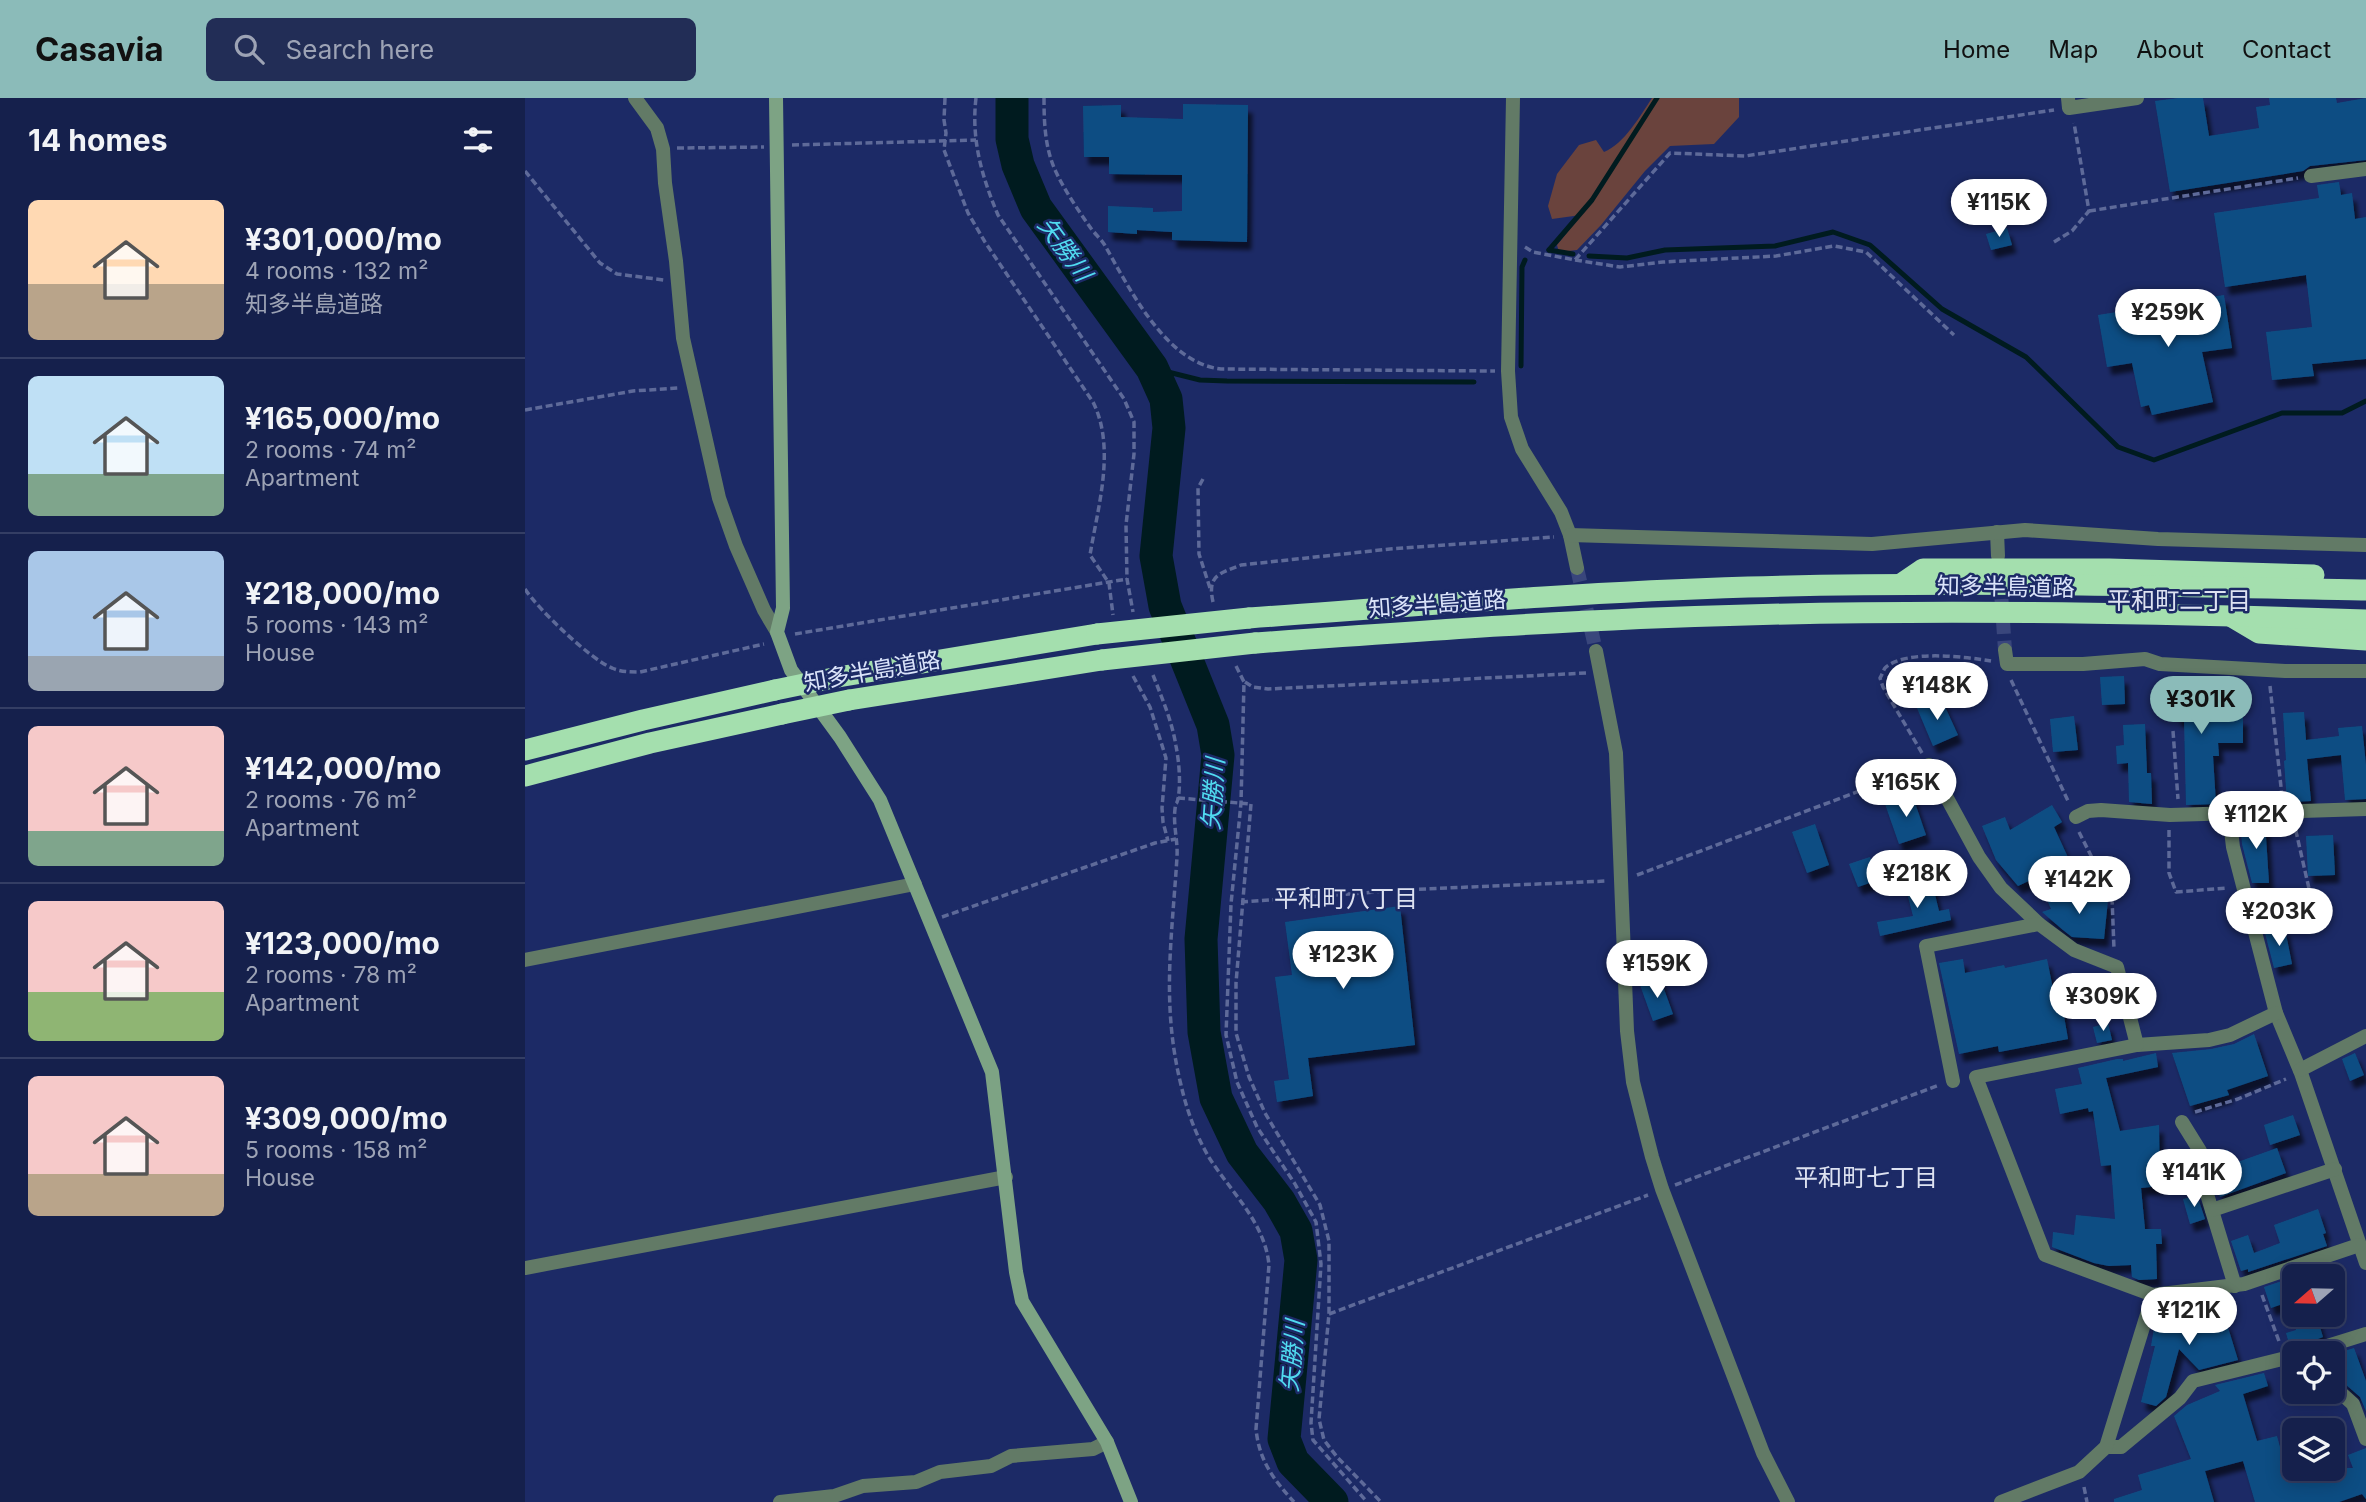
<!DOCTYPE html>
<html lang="en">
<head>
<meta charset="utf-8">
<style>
	body { margin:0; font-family:Inter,"Noto Sans JP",sans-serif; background:#222d56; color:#f1f3f6; height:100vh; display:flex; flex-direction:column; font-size:26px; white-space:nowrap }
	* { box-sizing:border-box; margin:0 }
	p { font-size:23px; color:#9da3b5 }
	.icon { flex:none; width:38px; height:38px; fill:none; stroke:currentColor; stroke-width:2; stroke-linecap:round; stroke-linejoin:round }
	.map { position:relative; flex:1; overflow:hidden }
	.panel { display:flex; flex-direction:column; background:#15204c; width:525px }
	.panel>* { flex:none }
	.needle { width:46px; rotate:250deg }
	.fabs { position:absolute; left:1757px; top:1166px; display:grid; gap:14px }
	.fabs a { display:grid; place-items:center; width:63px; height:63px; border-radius:10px; background:#15204c; box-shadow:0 4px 18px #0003,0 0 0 2px #343e64; font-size:35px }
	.price { position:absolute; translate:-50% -60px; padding:0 16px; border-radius:24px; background:#fff; color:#222; font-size:23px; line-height:46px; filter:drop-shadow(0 2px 4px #0008) }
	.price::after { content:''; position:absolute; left:50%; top:42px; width:21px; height:16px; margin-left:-10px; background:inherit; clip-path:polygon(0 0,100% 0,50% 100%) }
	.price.active { background:#8bbbb9; color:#111 }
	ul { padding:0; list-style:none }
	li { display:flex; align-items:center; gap:21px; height:175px; padding:0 28px }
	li+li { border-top:2px solid #343e64 }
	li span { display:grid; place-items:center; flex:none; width:196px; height:140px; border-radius:10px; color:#555 }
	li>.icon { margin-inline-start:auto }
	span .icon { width:84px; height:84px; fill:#fffc; stroke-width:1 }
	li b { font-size:30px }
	h2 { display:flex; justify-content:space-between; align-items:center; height:84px; padding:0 28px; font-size:30px }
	header { display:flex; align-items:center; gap:42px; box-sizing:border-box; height:98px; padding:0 35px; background:#8bbbb9; color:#111 }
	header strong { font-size:33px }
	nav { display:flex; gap:38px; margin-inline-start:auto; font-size:24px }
	.search { width:490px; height:63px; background:#222d56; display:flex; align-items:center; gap:18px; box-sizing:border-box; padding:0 24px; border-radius:10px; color:#9da3b5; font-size:26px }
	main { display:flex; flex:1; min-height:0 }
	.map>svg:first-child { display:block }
	.green { fill:#6a433d }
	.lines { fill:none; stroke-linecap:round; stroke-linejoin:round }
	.stream { stroke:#001b1f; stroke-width:5 }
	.river { stroke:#001b1f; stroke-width:33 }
	.building { fill:#0e4e83; filter:url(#shadow) }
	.street-tunnel { stroke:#39467c; stroke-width:14; stroke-dasharray:14 7; stroke-linecap:butt }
	.path { stroke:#5e6a99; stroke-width:3.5; stroke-dasharray:7 3.5; stroke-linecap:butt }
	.street { stroke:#627a66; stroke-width:14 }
	.secondary { stroke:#7da384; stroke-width:14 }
	.highway { stroke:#a4dfae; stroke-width:21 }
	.path-bridge { stroke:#5e6a99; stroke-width:3.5; stroke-dasharray:7 3.5; stroke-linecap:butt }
	.highway-bridge { stroke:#a4dfae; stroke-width:21 }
	.labels { text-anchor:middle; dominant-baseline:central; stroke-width:5; stroke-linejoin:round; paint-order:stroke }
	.street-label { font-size:23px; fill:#dbe4fa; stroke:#1c2a66 }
	.water-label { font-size:24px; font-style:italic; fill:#50daf0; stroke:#1c2a66 }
	.neighbourhood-label { font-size:24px; fill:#dde2f1; stroke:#1c2a66 }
</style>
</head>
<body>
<header>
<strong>Casavia</strong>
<div class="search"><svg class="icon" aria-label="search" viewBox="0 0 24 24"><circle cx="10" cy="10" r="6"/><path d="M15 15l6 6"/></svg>Search here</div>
<nav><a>Home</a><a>Map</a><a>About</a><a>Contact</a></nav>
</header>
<main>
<section class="panel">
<h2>14 homes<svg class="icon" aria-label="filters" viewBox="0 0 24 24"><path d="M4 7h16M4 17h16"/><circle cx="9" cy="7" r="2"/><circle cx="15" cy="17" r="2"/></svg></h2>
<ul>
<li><span style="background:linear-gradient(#ffd9b3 60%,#b9a48a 0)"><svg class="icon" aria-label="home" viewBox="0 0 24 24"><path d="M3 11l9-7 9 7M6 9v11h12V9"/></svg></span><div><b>¥301,000/mo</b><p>4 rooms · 132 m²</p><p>知多半島道路</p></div></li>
<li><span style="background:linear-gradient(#bfe0f5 70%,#7fa58c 0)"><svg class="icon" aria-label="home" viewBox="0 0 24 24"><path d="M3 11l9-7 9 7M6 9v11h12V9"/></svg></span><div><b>¥165,000/mo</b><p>2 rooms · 74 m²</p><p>Apartment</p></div></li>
<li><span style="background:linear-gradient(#a9c7e8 75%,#9aa5b1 0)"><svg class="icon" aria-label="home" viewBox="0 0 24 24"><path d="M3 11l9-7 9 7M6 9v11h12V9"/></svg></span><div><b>¥218,000/mo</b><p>5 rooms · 143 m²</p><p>House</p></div></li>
<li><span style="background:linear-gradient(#f6c9c9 75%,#7fa58c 0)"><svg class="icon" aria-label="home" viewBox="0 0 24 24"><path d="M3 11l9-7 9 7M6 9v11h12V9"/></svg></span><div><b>¥142,000/mo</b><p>2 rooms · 76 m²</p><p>Apartment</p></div></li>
<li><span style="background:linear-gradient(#f6c9c9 65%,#8fb573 0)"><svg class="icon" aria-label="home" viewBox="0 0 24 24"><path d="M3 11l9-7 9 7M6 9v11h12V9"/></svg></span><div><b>¥123,000/mo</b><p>2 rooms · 78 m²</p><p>Apartment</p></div></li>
<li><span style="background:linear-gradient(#f6c9c9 70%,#b9a48a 0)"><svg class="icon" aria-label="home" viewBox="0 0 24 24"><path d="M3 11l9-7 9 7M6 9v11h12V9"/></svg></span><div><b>¥309,000/mo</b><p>5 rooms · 158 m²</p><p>House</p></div></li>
</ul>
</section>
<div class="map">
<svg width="1841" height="1404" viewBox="0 0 1841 1404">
	<defs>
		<filter id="shadow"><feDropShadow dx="4.5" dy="8" stdDeviation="2" flood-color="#0009"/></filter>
	</defs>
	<rect width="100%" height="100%" fill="#1c2a66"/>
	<!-- green -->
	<path class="green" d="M 1127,0 L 1214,0 L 1214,19 L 1189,46 L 1145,48 L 1120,73 L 1076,127 L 1052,152 L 1034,154 L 1032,147 L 1056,117 L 1027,121 L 1023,108 L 1032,76 L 1054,47 L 1071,42 L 1079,54 C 1099,46 1115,18 1127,0 Z"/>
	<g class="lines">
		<!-- stream -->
		<g class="stream">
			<path d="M 1024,152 L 1067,102 L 1132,0"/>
			<path d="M 1024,152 L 1048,156"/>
			<path d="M 1064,158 L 1102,160 L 1140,152 L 1250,148 L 1308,134 L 1345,147 L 1417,211 L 1501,259 L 1593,349 L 1629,362 L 1757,315 L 1817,315 L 1841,303"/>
			<path d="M 996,268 L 997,169 L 1000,162"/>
			<path d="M 627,270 L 675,282 L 702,283 L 949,284"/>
		</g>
		<!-- river -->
		<path class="river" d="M 487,0 L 487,41 L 493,67 L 511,110 L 627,270 L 641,301 L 644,330 L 631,458 L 640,508 L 688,627 L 693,657 L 676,841 L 679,934 L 691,1000 L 717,1055 L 754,1103 L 771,1133 L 776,1162 L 759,1341 L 768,1364 L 807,1404"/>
	</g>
	<!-- building -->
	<g class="building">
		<path d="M 1653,0 L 1678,0 L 1684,38 L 1734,30 L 1731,9 L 1745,7 L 1744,0 L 1811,0 L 1812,5 L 1841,0 L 1841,62 L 1785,68 L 1778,73 L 1645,94 L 1630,3 Z"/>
		<path d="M 658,6 L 723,7 L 722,144 L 647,142 L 647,134 L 612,132 L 612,136 L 583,134 L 583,108 L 628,110 L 628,114 L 657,113 L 657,77 L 584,76 L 584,59 L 559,59 L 558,8 L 596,7 L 596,19 L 658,21 Z"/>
		<path d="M 1814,84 L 1816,97 L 1827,95 L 1830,121 L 1841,119 L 1841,261 L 1787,266 L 1789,278 L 1747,282 L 1741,234 L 1787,229 L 1781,177 L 1700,189 L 1689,115 L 1794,100 L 1792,87 Z"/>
		<path d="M 1482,130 L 1487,147 L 1466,152 L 1461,136 Z"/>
		<path d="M 1699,197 L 1707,250 L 1677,254 L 1688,304 L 1627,317 L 1624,307 L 1616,309 L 1607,265 L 1582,269 L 1573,217 Z"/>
		<path d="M 1599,578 L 1600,606 L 1577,607 L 1575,579 Z"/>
		<path d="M 1677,581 L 1679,609 L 1709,609 L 1709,619 L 1718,619 L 1718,645 L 1693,645 L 1694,658 L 1688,658 L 1691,706 L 1661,707 L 1659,621 L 1652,621 L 1650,604 L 1637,605 L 1636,584 Z"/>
		<path d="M 1416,600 L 1433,637 L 1408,648 L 1392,610 Z"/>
		<path d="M 1779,614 L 1781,642 L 1814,638 L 1813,630 L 1837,628 L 1841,667 L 1841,701 L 1820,702 L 1816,657 L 1782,661 L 1786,703 L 1762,704 L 1759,663 L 1761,662 L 1758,615 Z"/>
		<path d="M 1549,618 L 1553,652 L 1528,654 L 1525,621 Z"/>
		<path d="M 1620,626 L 1622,675 L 1626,675 L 1627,706 L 1604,704 L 1603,665 L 1592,666 L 1591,648 L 1599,647 L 1598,627 Z"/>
		<path d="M 1387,696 L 1401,737 L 1374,746 L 1360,706 Z"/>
		<path d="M 1527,707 L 1537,724 L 1529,729 L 1552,779 L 1519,794 L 1512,779 L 1493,788 L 1471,762 L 1457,728 L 1480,719 L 1485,732 Z"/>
		<path d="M 1715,724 L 1740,724 L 1744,785 L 1727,785 L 1717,746 Z"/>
		<path d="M 1290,726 L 1304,767 L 1282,775 L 1267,734 Z"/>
		<path d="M 1808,737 L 1810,777 L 1783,778 L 1781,738 Z"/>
		<path d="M 1345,759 L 1353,782 L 1333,789 L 1324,766 Z"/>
		<path d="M 1406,780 L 1414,813 L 1424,811 L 1426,822 L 1355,838 L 1352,824 L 1388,818 L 1380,787 Z"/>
		<path d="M 1520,797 L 1583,802 L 1579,841 L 1547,839 L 1538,832 L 1517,814 L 1526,811 Z"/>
		<path d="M 875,808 L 890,947 L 783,960 L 788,998 L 752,1004 L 749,983 L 764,981 L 750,879 L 767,877 L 760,824 Z"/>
		<path d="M 1760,831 L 1767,866 L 1749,870 L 1740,835 Z"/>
		<path d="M 1438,861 L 1440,875 L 1479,867 L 1480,870 L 1522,861 L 1529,896 L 1535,895 L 1543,941 L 1474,954 L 1473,948 L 1434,956 L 1414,865 Z"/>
		<path d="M 1135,880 L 1148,916 L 1128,923 L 1115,887 Z"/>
		<path d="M 1583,925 L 1587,942 L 1572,945 L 1568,929 Z"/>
		<path d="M 1729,936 L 1743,978 L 1702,992 L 1704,997 L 1665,1008 L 1647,955 L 1686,951 L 1709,946 Z"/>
		<path d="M 1631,955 L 1633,969 L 1581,980 L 1595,1033 L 1634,1027 L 1635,1088 L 1616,1090 L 1620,1131 L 1636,1131 L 1637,1146 L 1631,1146 L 1632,1181 L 1614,1182 L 1607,1179 L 1606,1167 L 1584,1168 L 1569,1165 L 1527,1149 L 1528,1134 L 1549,1137 L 1551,1117 L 1590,1121 L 1586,1067 L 1576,1068 L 1568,1013 L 1564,1014 L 1563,1010 L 1535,1016 L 1530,991 L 1557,986 L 1553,970 L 1592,961 L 1598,961 L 1598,963 Z"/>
		<path d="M 1830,955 L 1839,977 L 1825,983 L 1817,961 Z"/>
		<path d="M 1768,1017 L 1775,1037 L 1745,1047 L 1739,1027 Z"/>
		<path d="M 1752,1050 L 1761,1075 L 1695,1099 L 1684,1065 L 1684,1058 L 1703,1052 L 1707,1066 Z"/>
		<path d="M 1672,1097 L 1680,1121 L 1665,1126 L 1658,1101 Z"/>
		<path d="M 1793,1111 L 1801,1135 L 1798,1136 L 1802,1148 L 1723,1174 L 1723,1171 L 1716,1173 L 1706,1143 L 1723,1137 L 1729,1155 L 1755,1145 L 1749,1127 Z"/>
		<path d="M 1769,1179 L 1769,1202 L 1746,1210 L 1739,1189 Z"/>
		<path d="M 1692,1201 L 1693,1223 L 1702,1226 L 1713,1262 L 1674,1272 L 1654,1251 L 1641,1299 L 1631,1308 L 1616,1304 L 1630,1248 L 1626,1248 L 1629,1230 L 1660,1235 L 1659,1203 Z"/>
		<path d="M 1766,1216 L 1791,1216 L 1798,1239 L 1772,1249 L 1765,1249 L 1761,1235 L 1771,1232 Z"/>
		<path d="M 1829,1250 L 1841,1283 L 1841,1313 L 1835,1299 L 1819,1285 L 1809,1256 Z"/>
		<path d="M 1739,1275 L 1743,1288 L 1718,1296 L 1732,1343 L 1752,1338 L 1758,1360 L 1769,1356 L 1769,1370 L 1828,1370 L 1823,1357 L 1841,1350 L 1841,1401 L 1837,1396 L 1814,1404 L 1730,1404 L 1718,1363 L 1680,1373 L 1689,1404 L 1589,1404 L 1589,1401 L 1617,1392 L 1613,1377 L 1666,1361 L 1649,1318 L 1662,1307 L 1695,1293 L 1690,1287 Z"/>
	</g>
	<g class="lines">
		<!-- street-tunnel -->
		<g class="street-tunnel">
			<path d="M 1052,470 L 1071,553"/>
			<path d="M 1475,480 L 1480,552"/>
		</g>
		<!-- path -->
		<g class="path">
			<path d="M 420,0 L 419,22 L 421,35 L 419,52 L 443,115 L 460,144 L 568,304 C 591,350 573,408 565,457 L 584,485 L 588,517"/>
			<path d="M 451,0 C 446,42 457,79 473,117 L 599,301 L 609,324 L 609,356 L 601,427 L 602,481 L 608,514"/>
			<path d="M 519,0 C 519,25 520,51 531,74 C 540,93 553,112 565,129 C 569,135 575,140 579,146 C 604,189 640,265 696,271 L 970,273"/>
			<path d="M 267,47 L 451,42"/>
			<path d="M 152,50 L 239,49"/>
			<path d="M 0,73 L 75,165 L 92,176 L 139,182"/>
			<path d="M 1564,113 L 1773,80"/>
			<path d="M 1529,144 L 1547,133 L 1564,113 L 1549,25"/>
			<path d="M 1000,149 L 1008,154 L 1050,162 L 1145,55 L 1220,58 L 1529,12"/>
			<path d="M 1050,162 L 1095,169 L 1138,164 L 1251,158 L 1309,148 L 1341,154 L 1429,237"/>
			<path d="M 0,312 L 108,293 L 154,290"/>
			<path d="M 678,381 L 673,390 L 674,456 L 685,490"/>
			<path d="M 0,491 C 12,510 66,562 87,570 C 96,574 105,574 115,574 L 239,546"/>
			<path d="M 688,504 C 682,477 694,476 716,467 L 865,451 L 1029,439"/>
			<path d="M 270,536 L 602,481"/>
			<path d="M 711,568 L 719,584 L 716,705 L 706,806 L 701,937 L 712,984 L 732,1029 L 770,1086 L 791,1124 L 796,1166 L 786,1325 L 788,1342 L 842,1404"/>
			<path d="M 628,577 C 637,600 647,623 651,648 C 654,663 656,686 653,701 C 651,709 651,702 650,711 C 648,727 653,743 652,759 C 647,840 636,906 656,987 C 662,1013 671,1038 685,1061 C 707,1095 740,1125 744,1167 L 731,1331 C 734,1362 748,1381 769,1404"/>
			<path d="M 608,578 L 625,609 L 641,660 L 637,710 L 638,724 L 643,743"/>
			<path d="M 1486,582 L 1544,705"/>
			<path d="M 720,584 L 728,589 L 743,591 L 1061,575"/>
			<path d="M 1745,588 L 1757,698"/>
			<path d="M 1648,633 L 1653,701"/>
			<path d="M 1397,655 L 1358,589 L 1355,580 C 1357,577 1358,573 1360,570 C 1380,551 1442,559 1466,563"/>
			<path d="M 726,706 L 711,885 L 711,935 L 724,979 L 740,1015 L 795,1107 L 804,1143 L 804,1216 L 794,1321 L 799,1342 L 812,1359 L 856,1404"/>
			<path d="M 1644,732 L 1644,775 L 1651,794 L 1702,790"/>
			<path d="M 1554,734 L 1587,799 L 1589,851"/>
			<path d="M 1112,777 L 1390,672"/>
			<path d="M 1738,801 L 1785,795 L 1770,729"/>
			<path d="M 716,804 L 877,792 L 1081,783"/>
			<path d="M 417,819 L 630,745 L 651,741"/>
			<path d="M 1670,1014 L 1713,1001 L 1761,981"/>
			<path d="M 1150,1087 L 1414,987"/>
			<path d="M 1737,1197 L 1755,1246"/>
			<path d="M 804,1216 L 1123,1097"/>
			<path d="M 1559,1389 L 1562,1404"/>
		</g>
		<!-- street -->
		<g class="street">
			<path d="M 110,0 L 132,30 L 138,51 L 140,85 L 151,163 L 158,240 L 194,400 L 211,448 L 239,512 L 252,534"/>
			<path d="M 988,0 L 983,273 L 986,319 L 997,351 L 1036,414 L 1045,437 L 1052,470"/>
			<path d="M 1543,0 L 1544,10 L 1612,0"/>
			<path d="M 1786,78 L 1841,71"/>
			<path d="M 1472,434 L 1473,458"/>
			<path d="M 1045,437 L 1347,446 L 1500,432 L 1633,441 L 1841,447"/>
			<path d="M 1480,552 L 1482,566 L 1558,566 L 1620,561 L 1635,566 L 1760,573 L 1841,573"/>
			<path d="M 1071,553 L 1091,655 L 1102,933 L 1108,984 L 1127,1059 L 1137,1091 L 1238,1355 L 1263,1404"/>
			<path d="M 1404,667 L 1454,759 L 1476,790 L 1514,826"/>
			<path d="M 1704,716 L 1708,749 L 1751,915 L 1776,975 L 1841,1165"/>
			<path d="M 1551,719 L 1563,713 L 1576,712 L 1645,717 L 1841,711"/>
			<path d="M 0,862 L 390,786"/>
			<path d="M 1612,947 L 1684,942 L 1705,937 L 1751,915"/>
			<path d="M 1775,972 L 1841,938"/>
			<path d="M 1428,983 L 1401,848 L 1514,826 L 1549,852 L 1592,869 L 1612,947 L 1451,979 L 1520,1157 L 1628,1197 L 1719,1186 L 1834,1147"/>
			<path d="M 1657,1024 L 1675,1053 L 1674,1070 L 1710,1188"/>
			<path d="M 1687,1112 L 1810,1071"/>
			<path d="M 0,1170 L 481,1079"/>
			<path d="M 1780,1255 L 1841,1236"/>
			<path d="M 1808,1288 L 1828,1306 L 1841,1341"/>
			<path d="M 1581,1349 L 1596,1349 L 1655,1300 L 1668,1283 L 1769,1258"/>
			<path d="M 255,1404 L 309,1398 L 338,1388 L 391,1384 L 415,1374 L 466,1368 L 486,1358 L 568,1351 L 582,1344"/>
			<path d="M 1476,1404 L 1554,1374 L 1581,1349 L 1628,1197"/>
		</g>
		<!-- secondary -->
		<path class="secondary" d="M 251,0 L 258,510 L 252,534 L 266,572 L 315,639 L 355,702 L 467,974 L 491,1174 L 497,1203 L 582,1344 L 606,1404"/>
		<!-- highway -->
		<g class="highway">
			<path d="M 1376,486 L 1398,471 L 1584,471 L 1789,477"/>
			<path d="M 1707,519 L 1734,535 L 1841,542"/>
			<path d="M 724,520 C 890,508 1056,494 1223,489 C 1429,483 1635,488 1841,492"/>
			<path d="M 730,545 C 894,533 1057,521 1221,517 C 1428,511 1635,515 1841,522"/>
			<path d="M 313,579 L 572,536"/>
			<path d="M 324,602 L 577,562"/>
			<path d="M 0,652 L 118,622 L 250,592"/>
			<path d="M 0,678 L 125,645 L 257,616"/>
		</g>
		<!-- path-bridge -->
		<path class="path-bridge" d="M 653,700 L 726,706"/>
		<!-- highway-bridge -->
		<g class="highway-bridge">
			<path d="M 572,536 L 724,520"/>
			<path d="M 577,562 L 730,545"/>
			<path d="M 250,592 L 313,579"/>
			<path d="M 257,616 L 324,602"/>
		</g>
	</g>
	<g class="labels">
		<!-- street labels -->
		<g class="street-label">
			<text transform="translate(1481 489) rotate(1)">知多半島道路</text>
			<text transform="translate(912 506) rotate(-4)">知多半島道路</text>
			<text transform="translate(347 573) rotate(-10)">知多半島道路</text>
		</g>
		<!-- water labels -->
		<g class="water-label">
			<text transform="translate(540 151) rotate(54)">矢勝川</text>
			<text transform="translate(688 696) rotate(-86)">矢勝川</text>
			<text transform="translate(767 1258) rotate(-85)">矢勝川</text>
		</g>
		<!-- neighbourhood labels -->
		<g class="neighbourhood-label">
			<text x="1654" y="502">平和町二丁目</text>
			<text x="821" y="800">平和町八丁目</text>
			<text x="1341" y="1079">平和町七丁目</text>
		</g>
	</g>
</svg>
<div class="fabs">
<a><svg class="needle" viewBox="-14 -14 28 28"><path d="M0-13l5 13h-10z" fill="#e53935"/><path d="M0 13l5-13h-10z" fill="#9da3b5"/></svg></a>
<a><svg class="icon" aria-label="locate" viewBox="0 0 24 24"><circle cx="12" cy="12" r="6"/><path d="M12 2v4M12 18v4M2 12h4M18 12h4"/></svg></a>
<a><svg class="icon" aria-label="layers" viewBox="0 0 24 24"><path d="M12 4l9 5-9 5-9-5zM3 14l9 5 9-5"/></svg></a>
</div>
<b class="price" style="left:1474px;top:141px">¥115K</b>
<b class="price" style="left:1643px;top:251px">¥259K</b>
<b class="price" style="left:1412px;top:624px">¥148K</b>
<b class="price active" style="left:1676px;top:638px">¥301K</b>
<b class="price" style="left:1381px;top:721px">¥165K</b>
<b class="price" style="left:1731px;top:753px">¥112K</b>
<b class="price" style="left:1392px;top:812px">¥218K</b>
<b class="price" style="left:1554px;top:818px">¥142K</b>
<b class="price" style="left:1754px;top:850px">¥203K</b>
<b class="price" style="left:818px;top:893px">¥123K</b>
<b class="price" style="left:1132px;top:902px">¥159K</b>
<b class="price" style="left:1578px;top:935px">¥309K</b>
<b class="price" style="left:1669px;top:1111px">¥141K</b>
<b class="price" style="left:1664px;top:1249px">¥121K</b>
</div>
</main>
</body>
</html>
